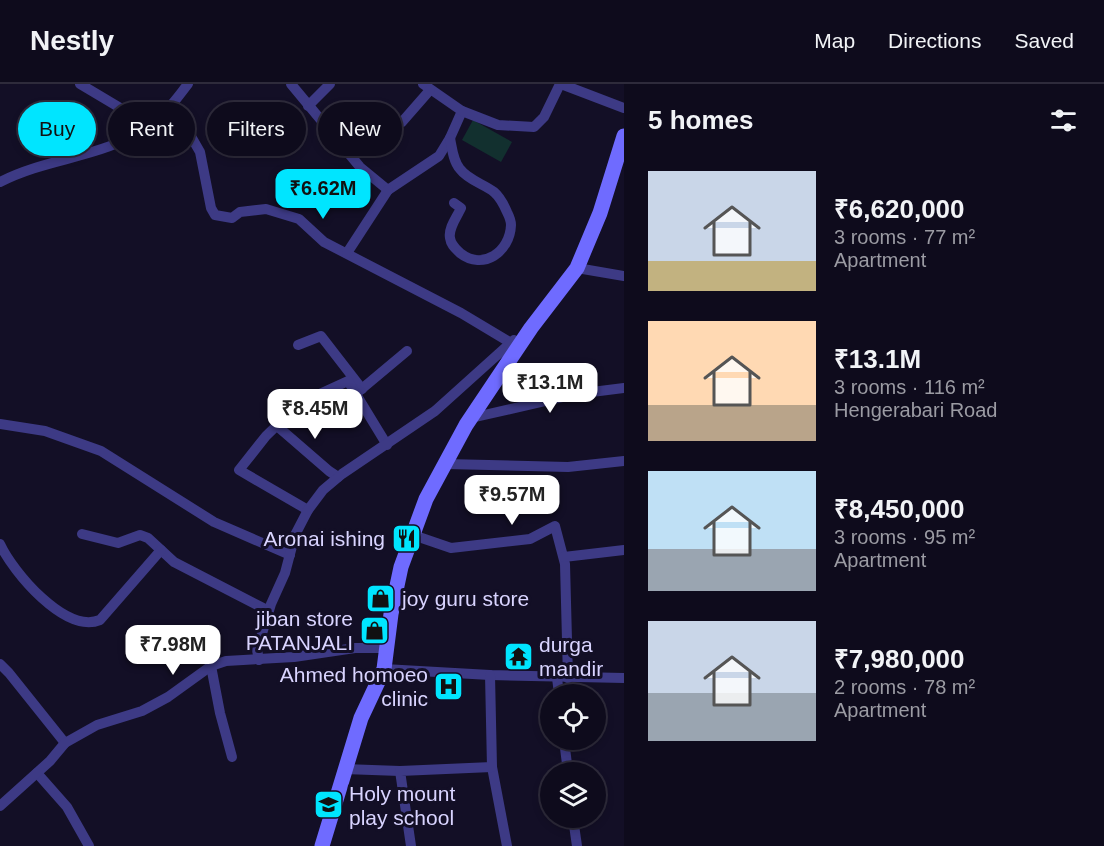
<!DOCTYPE html>
<html lang="en">
<head>
<meta charset="utf-8">
<style>
	body { margin:0; font-family:Arial,sans-serif; background:#1c1929; color:#f1f3f6; height:100vh; display:flex; flex-direction:column; font-size:22px; white-space:nowrap }
	* { box-sizing:border-box; margin:0 }
	p { font-size:20px; color:#9b9ba3 }
	.icon { flex:none; width:33px; height:33px; fill:none; stroke:currentColor; stroke-width:2; stroke-linecap:round; stroke-linejoin:round }
	.map { position:relative; flex:1; overflow:hidden }
	.sheet { display:flex; flex-direction:column; background:#0e0b1c; width:480px }
	.sheet>* { flex:none }
	.guide { position:absolute; left:18px; top:18px; width:516px; height:54px; display:flex; gap:12px }
	.fabs { position:absolute; left:540px; top:600px; display:grid; gap:12px }
	.fabs a { display:grid; place-items:center; width:66px; height:66px; border-radius:50%; background:#0e0b1c; box-shadow:0 3px 9px #0003,0 0 0 2px #2e2b3b; font-size:30px }
	.price { position:absolute; translate:-50% -51px; padding:0 14px; border-radius:12px; background:#fff; color:#222; font-size:20px; line-height:39px; filter:drop-shadow(0 2px 3px #0008) }
	.price::after { content:''; position:absolute; left:50%; top:36px; width:18px; height:14px; margin-left:-9px; background:inherit; clip-path:polygon(0 0,100% 0,50% 100%) }
	.price.active { background:#00e5ff; color:#111 }
	ul { padding:0; list-style:none }
	li { display:flex; align-items:center; gap:18px; height:150px; padding:0 24px }
	li span { display:grid; place-items:center; flex:none; width:168px; height:120px; border-radius:0px; color:#555 }
	li>.icon { margin-inline-start:auto }
	span .icon { width:72px; height:72px; fill:#fffc; stroke-width:1 }
	li b { font-size:26px }
	h2 { display:flex; justify-content:space-between; align-items:center; height:72px; padding:0 24px; font-size:26px }
	.chip { padding:0 21px; border-radius:27px; background:#0e0b1c; box-shadow:0 3px 9px #0003,0 0 0 2px #2e2b3b; font-size:21px; line-height:54px }
	.chip.active { background:#00e5ff; color:#111 }
	header { display:flex; align-items:center; gap:36px; box-sizing:border-box; height:84px; padding:0 30px; background:#0e0b1c; border-bottom:2px solid #2e2b3b }
	header strong { font-size:28px }
	nav { display:flex; gap:33px; margin-inline-start:auto; font-size:21px }
	main { display:flex; flex:1; min-height:0 }
	.map>svg:first-child { display:block }
	.green { fill:#12302f }
	.lines { fill:none; stroke-linecap:round; stroke-linejoin:round }
	.street { stroke:#3d3a85; stroke-width:10 }
	.secondary { stroke:#6f6bff; stroke-width:15 }
	.labels { text-anchor:middle; dominant-baseline:central; stroke-width:6; stroke-linejoin:round; paint-order:stroke }
	.poi-label { font-size:21px; fill:#d9d4ff; stroke:#130f26; text-anchor:end }
</style>
</head>
<body>
<header>
<strong>Nestly</strong>
<nav><a>Map</a><a>Directions</a><a>Saved</a></nav>
</header>
<main>
<div class="map">
<svg width="624" height="762" viewBox="0 0 624 762">
	<rect width="100%" height="100%" fill="#130f26"/>
	<!-- green -->
	<path class="green" d="M 473,36 L 512,58 L 501,78 L 462,56 Z"/>
	<g class="lines">
		<!-- street -->
		<g class="street">
			<path d="M 80,0 L 127,28 L 142,46"/>
			<path d="M 291,0 L 360,83 L 388,106 L 439,72 L 450,54 L 462,27"/>
			<path d="M 423,0 L 462,27 L 498,41 L 534,43 L 544,33 L 560,0"/>
			<path d="M 561,0 L 624,24"/>
			<path d="M 308,22 L 330,0"/>
			<path d="M 168,25 L 185,42 L 200,68 L 211,124 L 215,131 L 232,134 L 240,128 L 266,125 L 299,135 L 324,158 L 461,229 L 511,259"/>
			<path d="M 450,54 C 452,64 453,77 460,85 C 468,96 484,100 494,108 C 500,113 504,121 507,128 C 509,132 511,136 511,141 C 510,168 483,187 460,169 C 455,164 451,161 450,154 C 448,144 457,133 461,124 L 454,119"/>
			<path d="M 341,60 L 370,55 L 402,38 L 430,6"/>
			<path d="M 0,98 C 51,72 102,75 151,41 C 166,30 177,14 188,0"/>
			<path d="M 347,169 L 388,106"/>
			<path d="M 577,184 L 624,192"/>
			<path d="M 298,261 L 321,252 L 362,305"/>
			<path d="M 358,308 L 407,267"/>
			<path d="M 471,334 L 576,310 L 624,304"/>
			<path d="M 0,340 L 45,347 L 101,367 L 214,438 L 290,471"/>
			<path d="M 277,342 L 329,387 L 338,393"/>
			<path d="M 446,380 L 568,383 L 624,377"/>
			<path d="M 308,426 L 239,386 L 266,352 L 300,319 L 348,297 L 387,361"/>
			<path d="M 82,450 L 118,459 L 140,451 L 148,454 L 174,478 L 269,527"/>
			<path d="M 413,451 L 451,464 L 530,455 L 555,442 L 565,480 L 568,594"/>
			<path d="M 0,460 C 13,488 65,550 100,536 L 161,466"/>
			<path d="M 564,473 L 624,466"/>
			<path d="M 259,576 L 257,566 L 271,520 L 285,489 L 295,451 L 308,426 L 323,406 L 342,390 L 435,327 L 514,256"/>
			<path d="M 0,580 L 9,589 L 65,659"/>
			<path d="M 211,582 L 220,629 L 232,673"/>
			<path d="M 384,585 L 490,591 L 624,594"/>
			<path d="M 557,594 L 559,610"/>
			<path d="M 564,656 L 568,688"/>
			<path d="M 492,683 L 507,762"/>
			<path d="M 344,685 L 400,687"/>
			<path d="M 37,689 L 67,723 L 89,762"/>
			<path d="M 0,722 L 50,677 L 65,659 L 97,641 L 142,627 L 168,613 L 211,582 L 226,577 L 294,573 L 355,564 L 386,564"/>
			<path d="M 573,734 L 577,762"/>
			<path d="M 411,762 L 400,687 L 492,683 L 490,591"/>
		</g>
		<!-- secondary -->
		<path class="secondary" d="M 322,762 L 361,634 L 384,585 L 391,530 L 401,483 L 426,415 L 466,341 L 531,244 L 577,184 L 600,129 L 624,52"/>
	</g>
	<!-- icons -->
	<defs>
		<symbol id="restaurant-square" viewBox="-11 -11 22 22"><rect x="-9" y="-9" width="18" height="18" rx="4" fill="#00e5ff" stroke="#130f26"/><path d="M-5-6h1v4h1v-4h1v4h1v-4h1v5L-1.5 .5V6h-2V.5L-5-1ZM5-6V6H3V1.5H1.5Q1.5-4 5-6Z" fill="#111"/></symbol>
		<symbol id="shop-square" viewBox="-11 -11 22 22"><rect x="-9" y="-9" width="18" height="18" rx="4" fill="#00e5ff" stroke="#130f26"/><path d="M-5-2.5h2.3a2.7 3.5 0 0 1 5.4 0H5L5.5 6h-11ZM-1.5-2.5h3a1.5 2.3 0 0 0-3 0Z" fill="#111"/></symbol>
		<symbol id="temple-square" viewBox="-11 -11 22 22"><rect x="-9" y="-9" width="18" height="18" rx="4" fill="#00e5ff" stroke="#130f26"/><path d="M0-6L5-2H3V0L6.5 2.5H4V6H1.5V3h-3V6H-4V2.5H-6.5L-3 0V-2H-5Z" fill="#111"/></symbol>
		<symbol id="hospital-square" viewBox="-11 -11 22 22"><rect x="-9" y="-9" width="18" height="18" rx="4" fill="#00e5ff" stroke="#130f26"/><path d="M-5-5h3v3.5h4V-5h3V5h-3V1.5h-4V5h-3Z" fill="#111"/></symbol>
		<symbol id="school-square" viewBox="-11 -11 22 22"><rect x="-9" y="-9" width="18" height="18" rx="4" fill="#00e5ff" stroke="#130f26"/><path d="M0-5L7-2L0 1L-7-2ZM-4 1L0 2.5L4 1V4Q0 6-4 4Z" fill="#111"/></symbol>
	</defs>
	<g fill-rule="evenodd">
		<use href="#restaurant-square" x="390" y="438" width="33" height="33"/>
		<use href="#shop-square" x="364" y="498" width="33" height="33"/>
		<use href="#shop-square" x="358" y="530" width="33" height="33"/>
		<use href="#temple-square" x="502" y="556" width="33" height="33"/>
		<use href="#hospital-square" x="432" y="586" width="33" height="33"/>
		<use href="#school-square" x="312" y="704" width="33" height="33"/>
	</g>
	<g class="labels">
		<!-- poi labels -->
		<g class="poi-label">
			<text x="385" y="454">Aronai ishing</text>
			<text x="402" y="514" text-anchor="start">joy guru store</text>
			<text x="353" y="534">jiban store<tspan x="353" dy="24">PATANJALI</tspan></text>
			<text x="539" y="560" text-anchor="start">durga<tspan x="539" dy="24">mandir</tspan></text>
			<text x="428" y="590">Ahmed homoeo<tspan x="428" dy="24">clinic</tspan></text>
			<text x="349" y="709" text-anchor="start">Holy mount<tspan x="349" dy="24">play school</tspan></text>
		</g>
	</g>
</svg>
<div class="fabs">
<a><svg class="icon" aria-label="locate" viewBox="0 0 24 24"><circle cx="12" cy="12" r="6"/><path d="M12 2v4M12 18v4M2 12h4M18 12h4"/></svg></a>
<a><svg class="icon" aria-label="layers" viewBox="0 0 24 24"><path d="M12 4l9 5-9 5-9-5zM3 14l9 5 9-5"/></svg></a>
</div>
<b class="price active" style="left:323px;top:136px">₹6.62M</b>
<b class="price" style="left:550px;top:330px">₹13.1M</b>
<b class="price" style="left:315px;top:356px">₹8.45M</b>
<b class="price" style="left:512px;top:442px">₹9.57M</b>
<b class="price" style="left:173px;top:592px">₹7.98M</b>
<div class="guide">
<a class="chip active">Buy</a>
<a class="chip">Rent</a>
<a class="chip">Filters</a>
<a class="chip">New</a>
</div>
</div>
<section class="sheet">
<h2>5 homes<svg class="icon" aria-label="filters" viewBox="0 0 24 24"><path d="M4 7h16M4 17h16"/><circle cx="9" cy="7" r="2"/><circle cx="15" cy="17" r="2"/></svg></h2>
<ul>
<li><span style="background:linear-gradient(#c9d6e8 75%,#c2b280 0)"><svg class="icon" aria-label="home" viewBox="0 0 24 24"><path d="M3 11l9-7 9 7M6 9v11h12V9"/></svg></span><div><b>₹6,620,000</b><p>3 rooms · 77 m²</p><p>Apartment</p></div></li>
<li><span style="background:linear-gradient(#ffd9b3 70%,#b9a48a 0)"><svg class="icon" aria-label="home" viewBox="0 0 24 24"><path d="M3 11l9-7 9 7M6 9v11h12V9"/></svg></span><div><b>₹13.1M</b><p>3 rooms · 116 m²</p><p>Hengerabari Road</p></div></li>
<li><span style="background:linear-gradient(#bfe0f5 65%,#9aa5b1 0)"><svg class="icon" aria-label="home" viewBox="0 0 24 24"><path d="M3 11l9-7 9 7M6 9v11h12V9"/></svg></span><div><b>₹8,450,000</b><p>3 rooms · 95 m²</p><p>Apartment</p></div></li>
<li><span style="background:linear-gradient(#c9d6e8 60%,#9aa5b1 0)"><svg class="icon" aria-label="home" viewBox="0 0 24 24"><path d="M3 11l9-7 9 7M6 9v11h12V9"/></svg></span><div><b>₹7,980,000</b><p>2 rooms · 78 m²</p><p>Apartment</p></div></li>
</ul>
</section>
</main>
</body>
</html>
